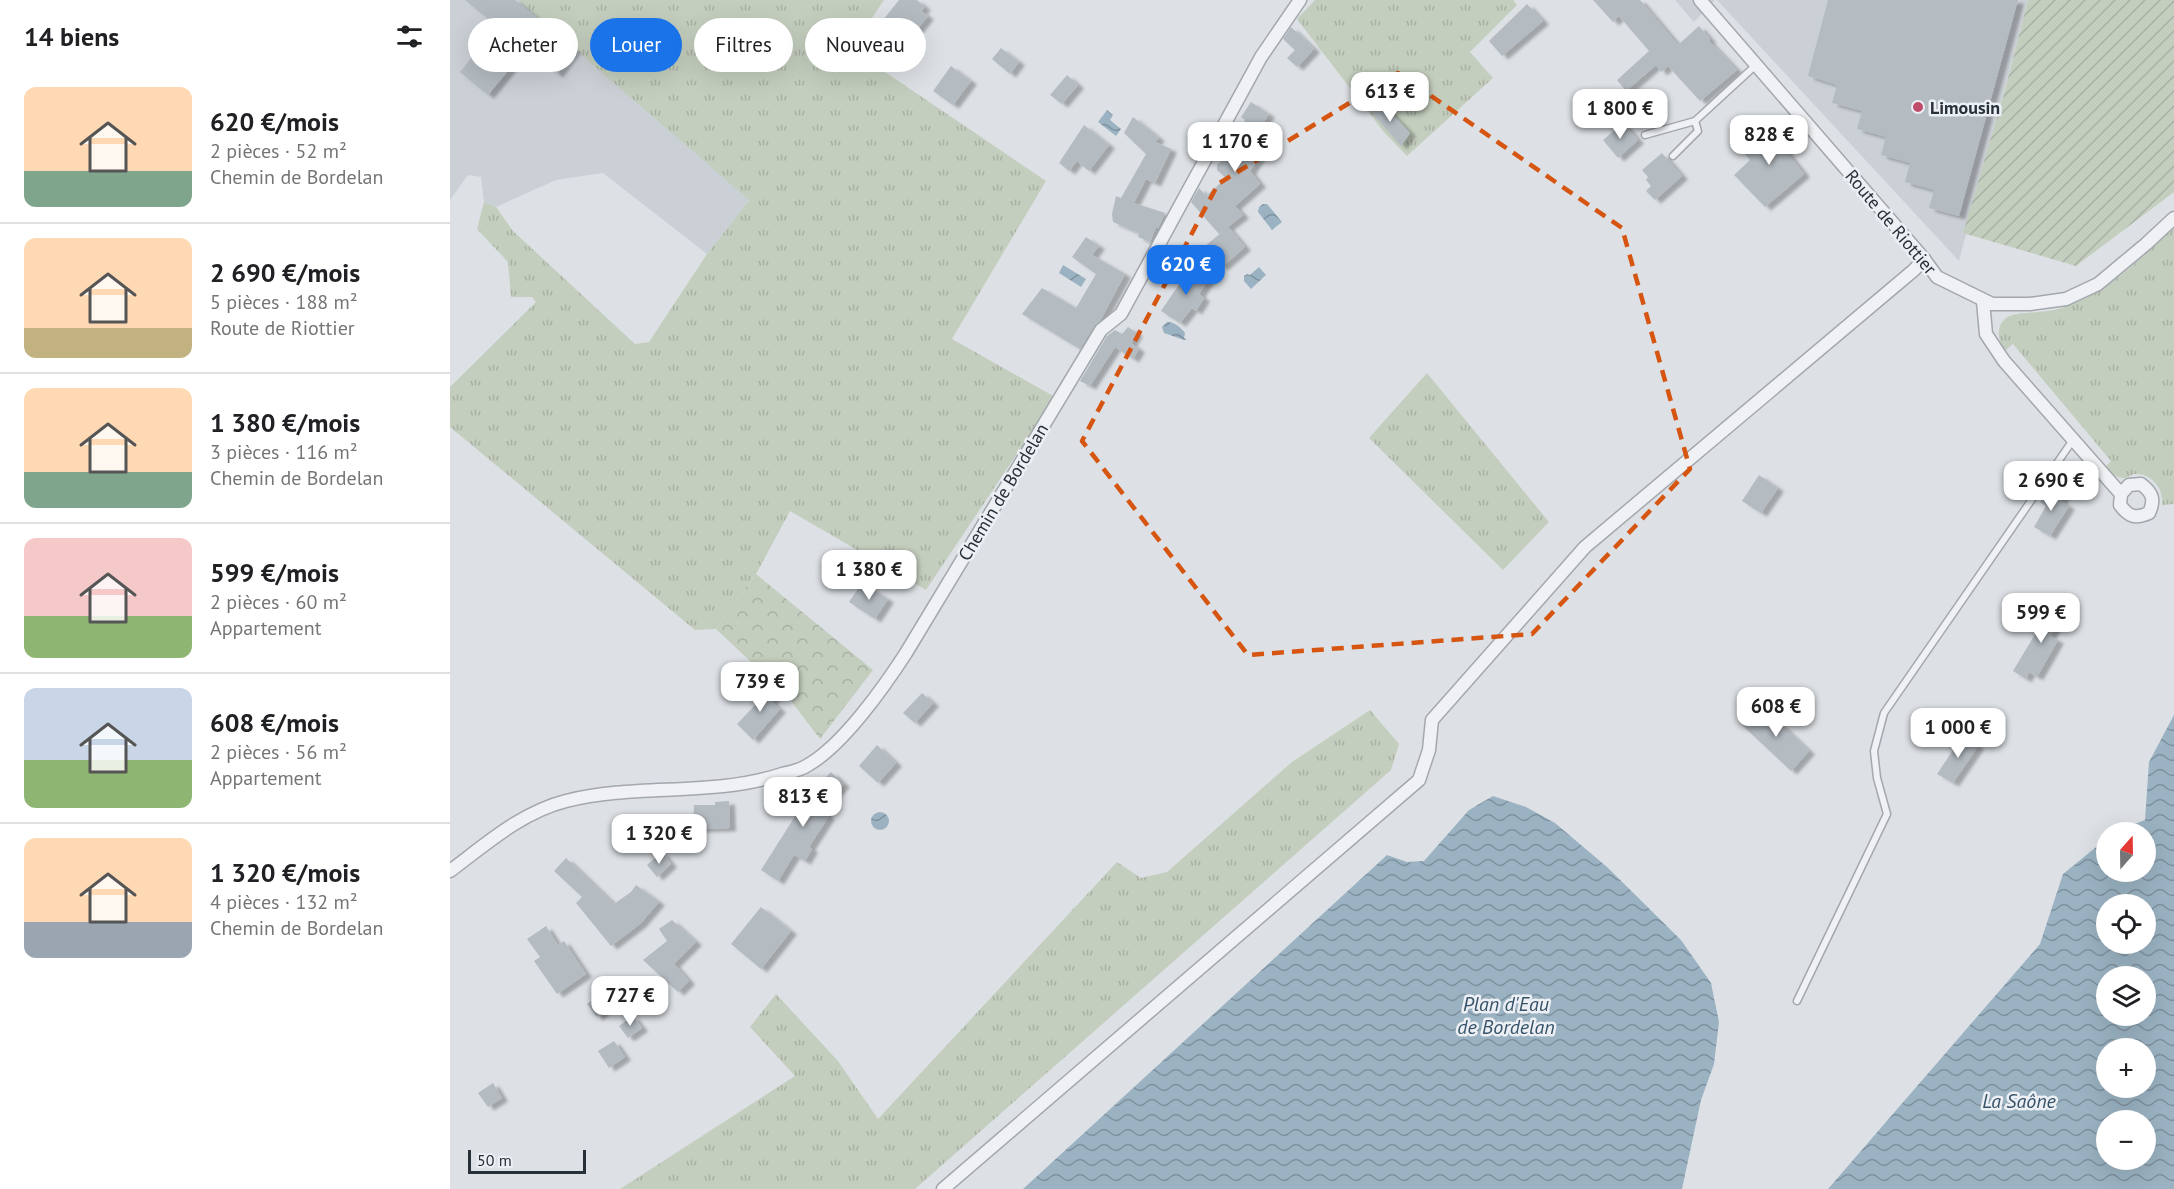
<!DOCTYPE html>
<html lang="fr">
<head>
<meta charset="utf-8">
<style>
	body { margin:0; font-family:"PT Sans",sans-serif; background:#f2f2f2; color:#202124; height:100vh; display:flex; flex-direction:column; font-size:22px; white-space:nowrap }
	* { box-sizing:border-box; margin:0 }
	p { font-size:20px; color:#757577 }
	.icon { flex:none; width:33px; height:33px; fill:none; stroke:currentColor; stroke-width:2; stroke-linecap:round; stroke-linejoin:round }
	.map { position:relative; flex:1; overflow:hidden }
	.side { display:flex; flex-direction:column; background:#fff; width:450px }
	.side>* { flex:none }
	.top-card { position:absolute; left:18px; top:18px; width:570px; height:54px; display:flex; gap:12px }
	.needle { width:39px; rotate:20deg }
	.controls { position:absolute; left:1646px; top:822px; display:grid; gap:12px }
	.controls a { display:grid; place-items:center; width:60px; height:60px; border-radius:50%; background:#fff; box-shadow:0 6px 24px #0002; font-size:30px }
	.scale { position:absolute; left:18px; bottom:15px; width:118px; box-sizing:border-box; padding-left:6px; border:3px solid #28303a; border-top:0; font-size:16px; line-height:21px; white-space:nowrap; color:#28303a; -webkit-text-stroke:4px #eceff3; paint-order:stroke }
	.price { position:absolute; translate:-50% -51px; padding:0 14px; border-radius:12px; background:#fff; color:#222; font-size:20px; line-height:39px; filter:drop-shadow(0 2px 3px #0008) }
	.price::after { content:''; position:absolute; left:50%; top:36px; width:18px; height:14px; margin-left:-9px; background:inherit; clip-path:polygon(0 0,100% 0,50% 100%) }
	.price.selected { background:#1a73e8; color:#fff }
	ul { padding:0; list-style:none }
	li { display:flex; align-items:center; gap:18px; height:150px; padding:0 24px }
	li+li { border-top:2px solid #e0e0e0 }
	li span { display:grid; place-items:center; flex:none; width:168px; height:120px; border-radius:12px; color:#555 }
	li>.icon { margin-inline-start:auto }
	span .icon { width:72px; height:72px; fill:#fffc; stroke-width:1 }
	li b { font-size:26px }
	h2 { display:flex; justify-content:space-between; align-items:center; height:72px; padding:0 24px; font-size:26px }
	.tag { padding:0 21px; border-radius:27px; background:#fff; box-shadow:0 6px 24px #0002; font-size:21px; line-height:54px }
	.tag.selected { background:#1a73e8; color:#fff }
	main { display:flex; flex:1; min-height:0 }
	.map>svg:first-child { display:block }
	.built { fill:#cbd0d6 }
	.grass { fill:url(#grass-tufts) }
	.forest { fill:url(#forest-crowns) }
	.garden { fill:url(#garden-furrows) }
	.water { fill:url(#water-waves); fill-rule:evenodd }
	.building { fill:#b4bbc1; filter:url(#shadow) }
	.lines { fill:none; stroke-linecap:round; stroke-linejoin:round }
	.service-casing { stroke:#a3a8ae; stroke-width:9 }
	.minor-casing { stroke:#a3a8ae; stroke-width:15 }
	.service { stroke:#eff1f4; stroke-width:6 }
	.minor { stroke:#eff1f4; stroke-width:12 }
	.marked { fill:none; stroke:#d55511; stroke-width:4.5; stroke-dasharray:12 8; stroke-linejoin:round }
	.poi-dot { fill:#c04c6a; stroke:#eceff3; stroke-width:2 }
	.labels { text-anchor:middle; dominant-baseline:central; stroke-width:5; stroke-linejoin:round; paint-order:stroke }
	.poi-label { font-size:18px; font-weight:bold; fill:#28303a; stroke:#eceff3; text-anchor:start }
	.street-label { font-size:18px; fill:#28303a; stroke:#eceff3 }
	.water-label { font-size:20px; font-style:italic; fill:#365369; stroke:#eceff3 }
</style>
</head>
<body>
<main>
<section class="side">
<h2>14 biens<svg class="icon" aria-label="filters" viewBox="0 0 24 24"><path d="M4 7h16M4 17h16"/><circle cx="9" cy="7" r="2"/><circle cx="15" cy="17" r="2"/></svg></h2>
<ul>
<li><span style="background:linear-gradient(#ffd9b3 70%,#7fa58c 0)"><svg class="icon" aria-label="home" viewBox="0 0 24 24"><path d="M3 11l9-7 9 7M6 9v11h12V9"/></svg></span><div><b>620 €/mois</b><p>2 pièces · 52 m²</p><p>Chemin de Bordelan</p></div></li>
<li><span style="background:linear-gradient(#ffd9b3 75%,#c2b280 0)"><svg class="icon" aria-label="home" viewBox="0 0 24 24"><path d="M3 11l9-7 9 7M6 9v11h12V9"/></svg></span><div><b>2 690 €/mois</b><p>5 pièces · 188 m²</p><p>Route de Riottier</p></div></li>
<li><span style="background:linear-gradient(#ffd9b3 70%,#7fa58c 0)"><svg class="icon" aria-label="home" viewBox="0 0 24 24"><path d="M3 11l9-7 9 7M6 9v11h12V9"/></svg></span><div><b>1 380 €/mois</b><p>3 pièces · 116 m²</p><p>Chemin de Bordelan</p></div></li>
<li><span style="background:linear-gradient(#f6c9c9 65%,#8fb573 0)"><svg class="icon" aria-label="home" viewBox="0 0 24 24"><path d="M3 11l9-7 9 7M6 9v11h12V9"/></svg></span><div><b>599 €/mois</b><p>2 pièces · 60 m²</p><p>Appartement</p></div></li>
<li><span style="background:linear-gradient(#c9d6e8 60%,#8fb573 0)"><svg class="icon" aria-label="home" viewBox="0 0 24 24"><path d="M3 11l9-7 9 7M6 9v11h12V9"/></svg></span><div><b>608 €/mois</b><p>2 pièces · 56 m²</p><p>Appartement</p></div></li>
<li><span style="background:linear-gradient(#ffd9b3 70%,#9aa5b1 0)"><svg class="icon" aria-label="home" viewBox="0 0 24 24"><path d="M3 11l9-7 9 7M6 9v11h12V9"/></svg></span><div><b>1 320 €/mois</b><p>4 pièces · 132 m²</p><p>Chemin de Bordelan</p></div></li>
</ul>
</section>
<div class="map">
<svg width="1724" height="1189" viewBox="0 0 1724 1189">
	<defs>
		<pattern id="grass-tufts" width="24" height="20" patternUnits="userSpaceOnUse" patternTransform="scale(1.5)"><rect width="24" height="20" fill="#c4cebe"/><path d="M3 7l-1-3M5 7V3M7 7l1-3M15 17l-1-3M17 17v-4M19 17l1-3" fill="none" stroke="#a8b1a4"/></pattern>
		<pattern id="forest-crowns" width="20" height="18" patternUnits="userSpaceOnUse" patternTransform="scale(1.5)"><rect width="20" height="18" fill="#c4cebe"/><path d="M2 6a3 3 0 1 1 6 0M12 15a3 3 0 1 1 6 0" fill="none" stroke="#a8b1a4"/></pattern>
		<pattern id="garden-furrows" width="10" height="10" patternUnits="userSpaceOnUse" patternTransform="scale(1.5)"><rect width="10" height="10" fill="#c4cebe"/><path d="M-1 1l2-2M0 10L10 0M9 11l2-2" fill="none" stroke="#a8b1a4"/></pattern>
		<pattern id="water-waves" width="16" height="10" patternUnits="userSpaceOnUse" patternTransform="scale(1.5)"><rect width="16" height="10" fill="#9ab2c2"/><path d="M0 5q4-4 8 0t8 0" fill="none" stroke="#7e919f"/></pattern>
		<filter id="shadow"><feDropShadow dx="6" dy="3.5" stdDeviation="1.5" flood-color="#0004"/></filter>
	</defs>
	<rect width="100%" height="100%" fill="#dde1e5"/>
	<!-- built -->
	<g class="built">
		<path d="M 0,0 L 70,0 L 302,196 L 257,254 L 153,173 L 106,180 L 46,207 L 34,202 L 31,177 L 18,175 L 0,200 Z"/>
		<path d="M 1225,0 L 1265,0 L 1244,22 Z"/>
		<path d="M 1267,0 L 1578,0 L 1509,261 Z"/>
	</g>
	<!-- grass -->
	<g class="grass">
		<path d="M 68,0 L 434,0 L 401,49 L 596,181 L 502,339 L 605,397 L 476,590 L 340,511 L 306,574 L 266,629 L 245,630 L 0,427 L 0,387 L 86,302 L 82,297 L 61,297 L 58,262 L 27,229 L 34,202 L 46,207 L 63,231 L 185,344 L 199,342 L 257,254 L 299,200 Z"/>
		<path d="M 865,0 L 1063,0 L 1067,5 L 1020,52 L 1043,78 L 957,156 L 933,131 L 847,19 Z"/>
		<path d="M 1724,228 L 1724,504 L 1712,505 C 1714,489 1702,473 1684,474 C 1681,475 1679,477 1676,478 C 1668,479 1660,473 1655,468 L 1661,461 L 1563,344 L 1555,351 C 1548,341 1545,327 1556,318 C 1564,312 1587,313 1597,311 C 1606,310 1616,307 1624,303 C 1663,288 1693,255 1724,228 Z"/>
		<path d="M 977,373 L 1099,522 L 1053,570 L 919,438 Z"/>
		<path d="M 920,710 L 949,744 L 941,770 L 465,1189 L 170,1189 L 345,1076 L 300,1027 L 326,994 L 388,1061 L 428,1119 L 667,862 L 691,878 L 717,872 L 842,762 Z"/>
	</g>
	<!-- forest -->
	<path class="forest" d="M 306,574 L 423,670 L 370,739 L 338,697 L 266,629 Z"/>
	<!-- garden -->
	<path class="garden" d="M 1578,0 L 1724,0 L 1724,192 L 1626,266 L 1513,233 L 1553,97 Z"/>
	<!-- water -->
	<g class="water">
		<path d="M 657,110 L 663,115 L 660,120 L 671,129 L 666,136 L 648,122 Z"/>
		<path d="M 813,204 L 817,204 L 832,222 L 822,230 L 808,212 L 809,207 Z"/>
		<path d="M 613,265 L 636,279 L 631,287 L 609,273 Z"/>
		<path d="M 809,267 L 816,275 L 801,289 L 794,281 L 794,276 L 797,274 L 800,275 Z"/>
		<path d="M 717,322 C 723,321 732,328 735,333 L 734,338 L 737,339 L 734,340 L 714,333 L 712,327 Z"/>
		<path d="M 1724,715 L 1724,1189 L 1378,1189 L 1590,944 L 1613,874 L 1656,839 L 1656,872 L 1695,872 L 1695,832 L 1664,832 L 1695,820 L 1699,762 ZM 1695,904 L 1695,944 L 1656,944 L 1656,904 ZM 1656,976 L 1695,976 L 1695,1016 L 1656,1016 ZM 1695,1048 L 1695,1088 L 1656,1088 L 1656,1048 ZM 1695,1120 L 1695,1160 L 1656,1160 L 1656,1120 Z"/>
		<path d="M 1043,796 L 1076,807 L 1105,823 L 1157,867 L 1231,940 L 1261,983 L 1269,1022 L 1264,1064 L 1251,1100 L 1232,1189 L 573,1189 L 937,855 L 957,862 L 974,861 L 1019,810 Z"/>
		<circle cx="430" cy="821" r="9"/>
	</g>
	<!-- building -->
	<g class="building">
		<path d="M 15,0 L 65,0 L 125,50 L 107,74 L 76,49 L 38,95 L 10,72 L 47,26 Z"/>
		<path d="M 449,0 L 467,0 L 475,7 L 471,11 L 478,16 L 451,50 L 425,30 Z"/>
		<path d="M 1143,0 L 1190,0 L 1228,45 L 1249,26 L 1260,39 L 1259,41 L 1287,70 L 1250,101 L 1218,66 L 1211,72 L 1206,65 L 1176,91 L 1167,80 L 1199,51 L 1169,16 L 1163,22 Z"/>
		<path d="M 1378,0 L 1568,0 L 1509,216 L 1479,208 L 1484,190 L 1455,182 L 1460,163 L 1431,155 L 1436,137 L 1407,129 L 1412,111 L 1382,103 L 1387,85 L 1358,76 Z"/>
		<path d="M 1077,4 L 1093,21 L 1052,56 L 1039,41 Z"/>
		<path d="M 841,27 L 864,49 L 847,67 L 837,58 L 845,50 L 833,39 Z"/>
		<path d="M 551,48 L 569,62 L 560,74 L 542,59 Z"/>
		<path d="M 501,66 L 521,81 L 503,105 L 483,91 Z"/>
		<path d="M 617,75 L 628,85 L 612,104 L 600,95 Z"/>
		<path d="M 930,101 L 960,133 L 951,146 L 920,111 Z"/>
		<path d="M 801,102 L 819,114 L 809,129 L 816,134 L 812,139 L 818,143 L 800,171 L 810,184 L 785,206 L 793,215 L 769,234 L 741,202 L 749,188 L 756,196 L 776,178 L 767,170 L 767,165 L 789,144 L 783,139 L 795,120 L 791,117 Z"/>
		<path d="M 683,117 L 709,138 L 705,142 L 721,149 L 705,183 L 696,179 L 684,203 L 715,213 L 708,228 L 706,227 L 700,242 L 688,237 L 689,233 L 663,222 L 662,214 L 666,196 L 671,198 L 696,154 L 674,133 Z"/>
		<path d="M 1332,122 L 1344,135 L 1332,146 L 1354,174 L 1315,207 L 1284,175 L 1300,160 L 1292,151 L 1313,134 L 1316,136 Z"/>
		<path d="M 1173,123 L 1188,140 L 1168,158 L 1153,140 Z"/>
		<path d="M 634,125 L 659,145 L 639,171 L 627,161 L 619,171 L 609,163 Z"/>
		<path d="M 1212,153 L 1232,176 L 1205,200 L 1196,191 L 1201,186 L 1196,180 L 1198,177 L 1192,170 Z"/>
		<path d="M 778,227 L 795,247 L 772,267 L 754,247 Z"/>
		<path d="M 636,237 L 649,246 L 642,255 L 675,274 L 650,321 L 644,326 L 630,349 L 572,314 L 592,288 L 626,308 L 646,274 L 622,257 Z"/>
		<path d="M 741,267 L 759,279 L 749,294 L 754,298 L 746,311 L 742,308 L 730,323 L 711,311 Z"/>
		<path d="M 678,327 L 687,333 L 681,343 L 689,349 L 683,359 L 665,347 L 640,386 L 630,381 L 657,336 L 665,330 L 672,334 Z"/>
		<path d="M 1309,475 L 1328,488 L 1311,513 L 1292,501 Z"/>
		<path d="M 1606,489 L 1614,494 L 1611,501 L 1619,506 L 1600,536 L 1584,527 L 1596,506 L 1590,502 L 1597,491 Z"/>
		<path d="M 412,583 L 438,599 L 425,619 L 399,602 Z"/>
		<path d="M 1605,601 L 1617,606 L 1600,636 L 1608,640 L 1587,677 L 1579,672 L 1576,679 L 1563,671 Z"/>
		<path d="M 316,685 L 327,695 L 321,701 L 330,709 L 303,740 L 287,724 L 307,703 L 301,698 Z"/>
		<path d="M 472,693 L 483,703 L 465,723 L 453,713 Z"/>
		<path d="M 1310,705 L 1359,751 L 1341,771 L 1292,725 Z"/>
		<path d="M 1513,735 L 1528,746 L 1503,783 L 1487,774 Z"/>
		<path d="M 427,745 L 446,763 L 428,783 L 409,766 Z"/>
		<path d="M 381,772 L 394,784 L 380,799 L 383,800 L 375,814 L 379,816 L 359,847 L 362,849 L 355,861 L 344,855 L 328,881 L 311,870 L 349,810 L 350,811 L 364,789 Z"/>
		<path d="M 279,801 L 280,828 L 243,829 L 244,805 L 265,805 L 265,802 Z"/>
		<path d="M 212,852 L 221,864 L 207,877 L 197,865 Z"/>
		<path d="M 116,858 L 164,904 L 181,892 L 186,885 L 209,902 L 190,924 L 161,946 L 126,903 L 132,897 L 104,871 Z"/>
		<path d="M 311,907 L 341,931 L 311,969 L 281,944 Z"/>
		<path d="M 222,920 L 246,942 L 224,964 L 239,981 L 228,992 L 193,960 L 217,941 L 209,929 Z"/>
		<path d="M 96,926 L 108,945 L 114,941 L 136,974 L 107,994 L 84,961 L 90,957 L 77,939 Z"/>
		<path d="M 147,996 L 157,1008 L 147,1017 L 137,1004 Z"/>
		<path d="M 183,1016 L 192,1028 L 178,1038 L 169,1026 Z"/>
		<path d="M 164,1041 L 175,1057 L 159,1068 L 148,1051 Z"/>
		<path d="M 43,1083 L 52,1098 L 38,1107 L 28,1093 Z"/>
	</g>
	<g class="lines">
		<defs>
			<g id="service">
				<path d="M 1195,135 L 1245,121 L 1306,65"/>
				<path d="M 1223,156 L 1248,131 L 1245,121"/>
				<path d="M 1347,1001 L 1437,814 L 1427,778 L 1424,751 L 1434,713 L 1623,440"/>
			</g>
			<g id="minor">
				<path d="M 1250,0 L 1474,259 L 1487,277 L 1542,304 L 1580,304 L 1616,299 L 1648,284 L 1696,244 L 1724,218"/>
				<path d="M 1533,301 L 1536,334 L 1554,361 L 1671,494 L 1670,505 C 1679,517 1685,519 1699,513 C 1705,500 1703,493 1691,484 L 1679,485 L 1671,494"/>
				<path d="M 0,871 C 36,844 72,812 116,801 C 186,783 263,797 332,774 C 341,772 351,770 358,765 C 393,745 434,687 456,653 L 651,330 L 671,314 L 811,57 L 850,0"/>
				<path d="M 493,1189 L 969,780 L 979,750 L 982,720 L 1135,547 L 1464,270 L 1474,259"/>
			</g>
		</defs>
		<!-- service casing -->
		<use href="#service" class="service-casing"/>
		<!-- minor casing -->
		<use href="#minor" class="minor-casing"/>
		<!-- service -->
		<use href="#service" class="service"/>
		<!-- minor -->
		<use href="#minor" class="minor"/>
	</g>
	<!-- marked area -->
	<path class="marked" d="M 948,73 L 1172,228 L 1240,469 L 1082,634 L 798,655 L 632,441 L 768,184 Z"/>
	<!-- markers -->
	<circle class="poi-dot" cx="1468" cy="107" r="6"/>
	<g class="labels">
		<!-- poi labels -->
		<g class="poi-label">
			<text x="1480" y="107">Limousin</text>
		</g>
		<!-- street labels -->
		<g class="street-label">
			<text transform="translate(1441 222) rotate(50)">Route de Riottier</text>
			<text transform="translate(553 492) rotate(-59)">Chemin de Bordelan</text>
		</g>
		<!-- water labels -->
		<g class="water-label">
			<text x="1056" y="1004">Plan d'Eau<tspan x="1056" dy="23">de Bordelan</tspan></text>
			<text x="1569" y="1101">La Saône</text>
		</g>
	</g>
</svg>
<div class="controls">
<a><svg class="needle" viewBox="-14 -14 28 28"><path d="M0-13l5 13h-10z" fill="#e53935"/><path d="M0 13l5-13h-10z" fill="#757577"/></svg></a>
<a><svg class="icon" aria-label="locate" viewBox="0 0 24 24"><circle cx="12" cy="12" r="6"/><path d="M12 2v4M12 18v4M2 12h4M18 12h4"/></svg></a>
<a><svg class="icon" aria-label="layers" viewBox="0 0 24 24"><path d="M12 4l9 5-9 5-9-5zM3 14l9 5 9-5"/></svg></a>
<a>+</a>
<a>−</a>
</div>
<div class="scale">50 m</div>
<b class="price" style="left:940px;top:123px">613 €</b>
<b class="price" style="left:1170px;top:140px">1 800 €</b>
<b class="price" style="left:1319px;top:166px">828 €</b>
<b class="price" style="left:785px;top:173px">1 170 €</b>
<b class="price selected" style="left:736px;top:296px">620 €</b>
<b class="price" style="left:1601px;top:512px">2 690 €</b>
<b class="price" style="left:419px;top:601px">1 380 €</b>
<b class="price" style="left:1591px;top:644px">599 €</b>
<b class="price" style="left:310px;top:713px">739 €</b>
<b class="price" style="left:1326px;top:738px">608 €</b>
<b class="price" style="left:1508px;top:759px">1 000 €</b>
<b class="price" style="left:353px;top:828px">813 €</b>
<b class="price" style="left:209px;top:865px">1 320 €</b>
<b class="price" style="left:180px;top:1027px">727 €</b>
<div class="top-card">
<a class="tag">Acheter</a>
<a class="tag selected">Louer</a>
<a class="tag">Filtres</a>
<a class="tag">Nouveau</a>
</div>
</div>
</main>
</body>
</html>
